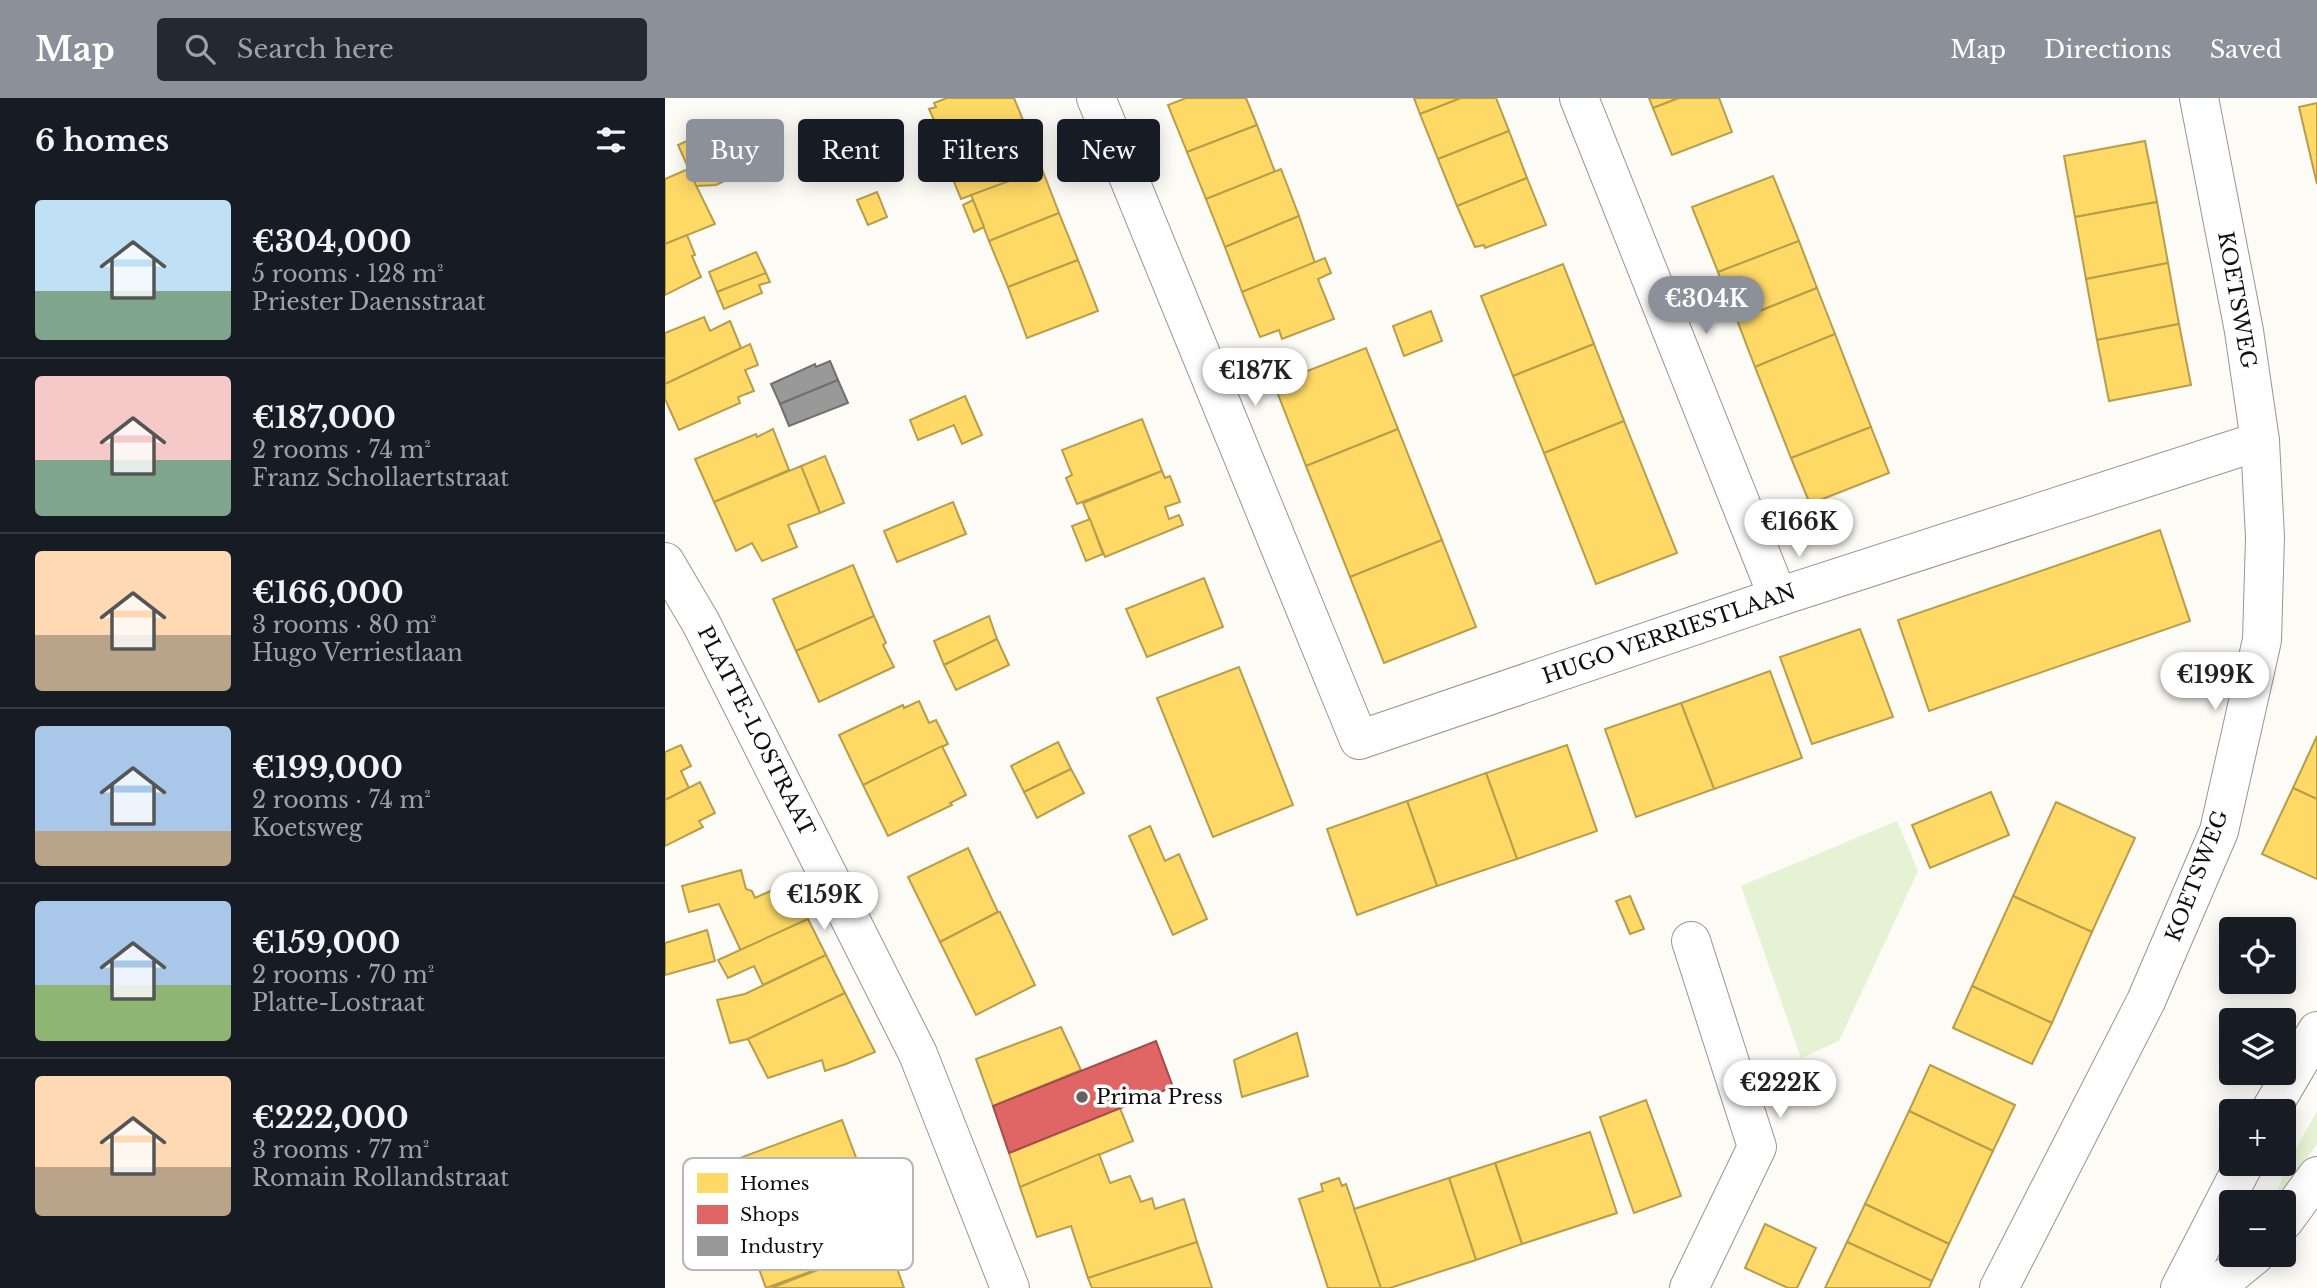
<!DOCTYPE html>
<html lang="en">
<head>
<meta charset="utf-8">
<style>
	body { margin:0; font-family:"Libre Baskerville",serif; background:#242831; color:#f1f3f6; height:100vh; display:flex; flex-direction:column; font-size:26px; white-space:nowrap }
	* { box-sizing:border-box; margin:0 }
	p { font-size:23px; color:#9ea1a6 }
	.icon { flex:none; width:38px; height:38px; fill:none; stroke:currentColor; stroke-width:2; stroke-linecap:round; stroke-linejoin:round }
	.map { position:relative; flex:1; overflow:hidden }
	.side { display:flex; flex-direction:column; background:#171b24; width:665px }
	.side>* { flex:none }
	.banner { position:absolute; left:21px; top:21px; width:665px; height:63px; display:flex; gap:14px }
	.buttons { position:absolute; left:1554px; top:819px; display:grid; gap:14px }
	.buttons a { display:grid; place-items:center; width:77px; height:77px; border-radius:7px; background:#171b24; box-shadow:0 4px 18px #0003; font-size:35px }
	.price { position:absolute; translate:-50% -60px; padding:0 16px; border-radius:24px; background:#fff; color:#222; font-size:23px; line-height:46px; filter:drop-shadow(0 2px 4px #0008) }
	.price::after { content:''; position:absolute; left:50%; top:42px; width:21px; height:16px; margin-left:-10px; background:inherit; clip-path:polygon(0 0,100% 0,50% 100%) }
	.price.selected { background:#8c9099; color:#fff }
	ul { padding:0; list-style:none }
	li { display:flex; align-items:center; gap:21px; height:175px; padding:0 35px }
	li+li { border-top:2px solid #363941 }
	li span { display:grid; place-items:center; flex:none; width:196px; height:140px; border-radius:7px; color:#555 }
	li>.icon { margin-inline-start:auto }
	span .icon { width:84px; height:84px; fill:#fffc; stroke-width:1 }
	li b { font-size:30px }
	h2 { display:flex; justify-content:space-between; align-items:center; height:84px; padding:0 35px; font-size:30px }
	.chip { padding:0 24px; border-radius:7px; background:#171b24; box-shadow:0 4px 18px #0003; font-size:24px; line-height:63px }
	.chip.selected { background:#8c9099; color:#fff }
	header { display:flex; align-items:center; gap:42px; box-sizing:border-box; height:98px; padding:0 35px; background:#8c9099; color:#fff }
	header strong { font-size:33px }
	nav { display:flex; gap:38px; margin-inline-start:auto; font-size:24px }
	.search { width:490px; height:63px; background:#242831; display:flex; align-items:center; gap:18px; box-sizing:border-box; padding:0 24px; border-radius:7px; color:#9ea1a6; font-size:26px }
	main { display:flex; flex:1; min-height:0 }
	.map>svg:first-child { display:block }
	.green { fill:#e5f3d4 }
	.homes { fill:#ffd966; stroke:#b79d4c; stroke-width:2 }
	.shops { fill:#e06666; stroke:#a24c4c; stroke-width:2 }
	.industry { fill:#999; stroke:#707070; stroke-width:2 }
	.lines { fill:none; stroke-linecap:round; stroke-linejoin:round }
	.minor-casing { stroke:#969693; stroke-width:40 }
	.minor { stroke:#fffefe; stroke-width:38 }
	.poi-dot { fill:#636260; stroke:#fff; stroke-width:2.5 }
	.labels { text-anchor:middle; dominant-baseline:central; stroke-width:7; stroke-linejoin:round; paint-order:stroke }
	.street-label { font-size:21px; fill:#101010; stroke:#fff }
	.poi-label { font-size:21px; fill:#101010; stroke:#fff; text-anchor:start }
	.key { fill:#fff; stroke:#b7b7b7; stroke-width:2 }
	.key-label { font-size:19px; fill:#101010 }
</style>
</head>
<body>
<header>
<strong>Map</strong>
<div class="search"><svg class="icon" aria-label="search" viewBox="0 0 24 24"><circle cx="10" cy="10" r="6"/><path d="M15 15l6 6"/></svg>Search here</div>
<nav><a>Map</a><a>Directions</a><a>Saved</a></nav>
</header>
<main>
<section class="side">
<h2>6 homes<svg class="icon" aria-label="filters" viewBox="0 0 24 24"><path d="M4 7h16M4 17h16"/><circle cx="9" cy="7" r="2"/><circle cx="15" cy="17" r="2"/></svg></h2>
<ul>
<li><span style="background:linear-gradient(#bfe0f5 65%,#7fa58c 0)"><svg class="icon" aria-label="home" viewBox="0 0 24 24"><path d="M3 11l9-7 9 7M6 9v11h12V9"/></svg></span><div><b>€304,000</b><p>5 rooms · 128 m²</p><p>Priester Daensstraat</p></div></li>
<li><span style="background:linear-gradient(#f6c9c9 60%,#7fa58c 0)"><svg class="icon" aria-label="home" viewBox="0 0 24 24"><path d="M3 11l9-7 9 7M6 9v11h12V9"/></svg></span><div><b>€187,000</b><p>2 rooms · 74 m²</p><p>Franz Schollaertstraat</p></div></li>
<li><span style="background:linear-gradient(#ffd9b3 60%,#b9a48a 0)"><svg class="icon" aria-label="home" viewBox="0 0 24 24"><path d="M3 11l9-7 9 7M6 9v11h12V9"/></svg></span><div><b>€166,000</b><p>3 rooms · 80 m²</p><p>Hugo Verriestlaan</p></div></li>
<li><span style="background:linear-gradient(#a9c7e8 75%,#b9a48a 0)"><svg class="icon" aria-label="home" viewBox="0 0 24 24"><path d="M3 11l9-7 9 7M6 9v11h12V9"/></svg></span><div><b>€199,000</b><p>2 rooms · 74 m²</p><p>Koetsweg</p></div></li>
<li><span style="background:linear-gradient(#a9c7e8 60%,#8fb573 0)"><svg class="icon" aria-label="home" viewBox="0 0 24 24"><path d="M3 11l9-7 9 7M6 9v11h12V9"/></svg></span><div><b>€159,000</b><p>2 rooms · 70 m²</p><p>Platte-Lostraat</p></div></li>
<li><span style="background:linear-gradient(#ffd9b3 65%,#b9a48a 0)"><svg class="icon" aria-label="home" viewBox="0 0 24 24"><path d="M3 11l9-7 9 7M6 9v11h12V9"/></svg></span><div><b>€222,000</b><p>3 rooms · 77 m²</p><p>Romain Rollandstraat</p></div></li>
</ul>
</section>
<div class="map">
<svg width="1652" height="1190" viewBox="0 0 1652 1190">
	<rect width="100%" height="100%" fill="#fcfbf5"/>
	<!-- green -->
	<g class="green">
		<path d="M 1232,723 L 1253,773 L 1174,943 L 1136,960 L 1076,788 Z"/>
		<path d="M 1652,1013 L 1652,1046 L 1611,1104 L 1608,1104 L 1623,1065 Z"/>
	</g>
	<!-- homes -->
	<g class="homes">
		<path d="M 282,0 L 349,0 L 360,27 L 289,55 L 281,34 L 275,36 L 264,11 L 271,9 L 269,5 Z"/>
		<path d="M 521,0 L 581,0 L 592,27 L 522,54 L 503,7 Z"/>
		<path d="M 749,0 L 796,0 L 755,16 Z"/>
		<path d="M 796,0 L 831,0 L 844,33 L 773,61 L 755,16 Z"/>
		<path d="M 984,0 L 1014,0 L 988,10 Z"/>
		<path d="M 1014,0 L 1054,0 L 1067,34 L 1007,57 L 988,10 Z"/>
		<path d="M 1652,5 L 1652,86 L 1634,9 Z"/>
		<path d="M 360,27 L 377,71 L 296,101 L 287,79 L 297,74 L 289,55 Z"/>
		<path d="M 592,27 L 610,74 L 541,101 L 522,54 Z"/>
		<path d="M 53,29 L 62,50 L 22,67 L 13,47 Z"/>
		<path d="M 844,33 L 862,80 L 792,108 L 773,61 Z"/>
		<path d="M 1480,43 L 1492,104 L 1410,119 L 1399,58 Z"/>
		<path d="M 77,44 L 87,70 L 51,87 L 31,88 L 22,67 Z"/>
		<path d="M 23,71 L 50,126 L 0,146 L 0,81 Z"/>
		<path d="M 377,71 L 394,115 L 324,143 L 306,97 Z"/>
		<path d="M 616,71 L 634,118 L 560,149 L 541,101 Z"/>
		<path d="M 1108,78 L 1134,143 L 1053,174 L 1027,109 Z"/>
		<path d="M 862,80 L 881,127 L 820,150 L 819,147 L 810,149 L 792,108 Z"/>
		<path d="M 212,94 L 222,119 L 203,127 L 192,102 Z"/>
		<path d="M 308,102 L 319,129 L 309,134 L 298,107 Z"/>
		<path d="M 1492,104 L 1503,165 L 1421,181 L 1410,119 Z"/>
		<path d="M 394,115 L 413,162 L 343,189 L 324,143 Z"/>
		<path d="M 634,118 L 650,165 L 577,194 L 560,149 Z"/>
		<path d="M 22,137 L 30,157 L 27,158 L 36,179 L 0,197 L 0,146 Z"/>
		<path d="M 1134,143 L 1152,190 L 1072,222 L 1053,174 Z"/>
		<path d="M 91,154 L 101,175 L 52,194 L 44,174 Z"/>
		<path d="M 660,160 L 666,175 L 653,181 L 669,221 L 617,241 L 614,232 L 595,239 L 577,194 Z"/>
		<path d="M 413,162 L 433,213 L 362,240 L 343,189 Z"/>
		<path d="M 1503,165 L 1514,226 L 1432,242 L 1421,181 Z"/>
		<path d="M 898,166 L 929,246 L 848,278 L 816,198 Z"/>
		<path d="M 101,175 L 105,184 L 94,187 L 97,195 L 59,211 L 52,194 Z"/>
		<path d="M 1152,190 L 1170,236 L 1090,269 L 1072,222 Z"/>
		<path d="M 766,213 L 777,243 L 739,258 L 728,228 Z"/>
		<path d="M 39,219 L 45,233 L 65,223 L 76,250 L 0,286 L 0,235 Z"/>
		<path d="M 1514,226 L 1526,287 L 1444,303 L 1432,242 Z"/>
		<path d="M 1170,236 L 1206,329 L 1126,360 L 1090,269 Z"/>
		<path d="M 85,246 L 93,267 L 80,272 L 89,293 L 73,299 L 75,305 L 14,332 L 0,301 L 0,286 Z"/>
		<path d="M 929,246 L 959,323 L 879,355 L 848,278 Z"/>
		<path d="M 701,250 L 733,331 L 641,368 L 609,286 Z"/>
		<path d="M 300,298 L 317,337 L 297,346 L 289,327 L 253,342 L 245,322 Z"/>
		<path d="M 477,321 L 497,373 L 412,406 L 401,380 L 407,377 L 397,352 Z"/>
		<path d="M 959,323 L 1012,455 L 931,486 L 879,355 Z"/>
		<path d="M 1206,329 L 1224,375 L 1145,406 L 1126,360 Z"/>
		<path d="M 108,331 L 124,372 L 49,404 L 30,361 L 91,336 L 92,339 Z"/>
		<path d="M 733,331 L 777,442 L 685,479 L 641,368 Z"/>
		<path d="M 160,358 L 179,405 L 155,415 L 136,368 Z"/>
		<path d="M 136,368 L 155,415 L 123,427 L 132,449 L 97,463 L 87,445 L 71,453 L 49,404 Z"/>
		<path d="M 497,373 L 500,380 L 505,378 L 515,404 L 500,409 L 504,421 L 514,417 L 518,427 L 440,459 L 418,405 Z"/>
		<path d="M 288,404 L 301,436 L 232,464 L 219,433 Z"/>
		<path d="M 425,421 L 438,456 L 421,463 L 407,428 Z"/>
		<path d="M 1495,432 L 1525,523 L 1264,613 L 1233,522 Z"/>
		<path d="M 777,442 L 811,529 L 719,565 L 685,479 Z"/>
		<path d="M 188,467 L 209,518 L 131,553 L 108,501 Z"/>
		<path d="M 539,480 L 558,529 L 482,559 L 461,511 Z"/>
		<path d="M 209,518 L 221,545 L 218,547 L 229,569 L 154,604 L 131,553 Z"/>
		<path d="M 324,518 L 332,541 L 279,567 L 269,543 Z"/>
		<path d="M 1195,531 L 1228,619 L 1147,646 L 1115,559 Z"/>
		<path d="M 332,541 L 344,567 L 291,592 L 279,567 Z"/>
		<path d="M 574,569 L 628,707 L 548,739 L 492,600 Z"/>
		<path d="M 1105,573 L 1137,660 L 1049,691 L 1016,605 Z"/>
		<path d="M 254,603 L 264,625 L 271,622 L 283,646 L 198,687 L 174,637 L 238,607 L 239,610 Z"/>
		<path d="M 1016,605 L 1049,691 L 971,719 L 940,631 Z"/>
		<path d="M 1652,638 L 1652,701 L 1628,690 Z"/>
		<path d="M 393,644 L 406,671 L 359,694 L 346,668 Z"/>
		<path d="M 16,647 L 26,668 L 16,673 L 24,690 L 0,702 L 0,654 Z"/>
		<path d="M 902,647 L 932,733 L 852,761 L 821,675 Z"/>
		<path d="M 277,648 L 301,697 L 285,705 L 287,707 L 223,738 L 198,687 Z"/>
		<path d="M 406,671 L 419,695 L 372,720 L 359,694 Z"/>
		<path d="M 821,675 L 852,761 L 772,788 L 742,703 Z"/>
		<path d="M 35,684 L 50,715 L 34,723 L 38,729 L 0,748 L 0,702 Z"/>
		<path d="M 1628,690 L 1652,701 L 1652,781 L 1597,756 Z"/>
		<path d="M 1326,694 L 1344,737 L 1265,770 L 1247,727 Z"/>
		<path d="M 742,703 L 772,788 L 692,817 L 662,731 Z"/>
		<path d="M 1391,704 L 1470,740 L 1427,834 L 1348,798 Z"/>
		<path d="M 485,728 L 500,763 L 514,756 L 542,821 L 508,837 L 464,738 Z"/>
		<path d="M 303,750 L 333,814 L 275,844 L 243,779 Z"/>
		<path d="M 76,772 L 81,791 L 87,793 L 90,800 L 125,784 L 143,821 L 76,853 L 54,806 L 24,814 L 17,788 Z"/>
		<path d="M 965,798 L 979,831 L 965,836 L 951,803 Z"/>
		<path d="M 1348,798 L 1427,834 L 1387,925 L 1307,888 Z"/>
		<path d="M 333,814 L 335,814 L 370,887 L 311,917 L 275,844 Z"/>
		<path d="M 143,821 L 161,857 L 98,887 L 89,868 L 63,880 L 53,862 Z"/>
		<path d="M 42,832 L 50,863 L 0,877 L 0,845 Z"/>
		<path d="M 161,857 L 180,895 L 83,941 L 65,945 L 52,902 L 80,896 Z"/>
		<path d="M 1307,888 L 1387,925 L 1367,966 L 1288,930 Z"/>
		<path d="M 180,895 L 210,954 L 181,966 L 160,973 L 157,962 L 103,980 L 83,941 Z"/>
		<path d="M 396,929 L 416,972 L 328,1008 L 311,961 Z"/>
		<path d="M 632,935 L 643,978 L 577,999 L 569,962 Z"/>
		<path d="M 1265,967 L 1350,1007 L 1328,1053 L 1244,1013 Z"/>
		<path d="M 981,1002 L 1016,1098 L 969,1115 L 935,1019 Z"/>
		<path d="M 455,1010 L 468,1043 L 355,1089 L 344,1055 Z"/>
		<path d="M 1244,1013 L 1328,1053 L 1284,1146 L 1200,1106 Z"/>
		<path d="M 177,1022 L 223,1145 L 101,1190 L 56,1067 Z"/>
		<path d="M 925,1034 L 952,1115 L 857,1146 L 830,1065 Z"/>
		<path d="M 434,1056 L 445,1085 L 465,1078 L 476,1104 L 487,1100 L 490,1111 L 519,1101 L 532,1144 L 423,1180 L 406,1128 L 372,1139 L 355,1089 Z"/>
		<path d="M 830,1065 L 857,1146 L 811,1162 L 784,1080 Z"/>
		<path d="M 674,1080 L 677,1088 L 681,1086 L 716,1190 L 663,1190 L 634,1101 L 658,1093 L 656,1086 Z"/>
		<path d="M 784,1080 L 811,1162 L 725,1190 L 716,1190 L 689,1111 Z"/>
		<path d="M 1200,1106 L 1284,1146 L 1267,1183 L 1182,1144 Z"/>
		<path d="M 1100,1126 L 1151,1150 L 1132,1190 L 1123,1190 L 1080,1170 Z"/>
		<path d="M 532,1144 L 547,1190 L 427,1190 L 423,1180 Z"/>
		<path d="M 1182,1144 L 1267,1183 L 1264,1190 L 1160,1190 Z"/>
		<path d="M 223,1145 L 239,1190 L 106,1190 Z"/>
	</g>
	<!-- shops -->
	<path class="shops" d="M 491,943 L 508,989 L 344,1055 L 328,1008 Z"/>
	<!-- industry -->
	<g class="industry">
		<path d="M 165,263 L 173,282 L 115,306 L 106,286 L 150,266 L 151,269 Z"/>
		<path d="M 173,282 L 183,305 L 124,328 L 115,306 Z"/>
	</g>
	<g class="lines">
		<defs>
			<g id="minor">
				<path d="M 431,0 L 694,642 L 1113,499 L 1595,343"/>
				<path d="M 914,0 L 1113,499"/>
				<path d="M 0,464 L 36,525 L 253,956 L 345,1190"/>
				<path d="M 1605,1013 L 1652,933"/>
				<path d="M 1619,1123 L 1652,1078"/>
				<path d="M 1024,1190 L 1092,1049 L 1026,843"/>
				<path d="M 1334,1190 L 1481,903 L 1554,733 L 1597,542 L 1600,439 L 1595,343 L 1579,233 L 1534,0"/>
				<path d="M 1515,1190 L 1579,1066"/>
				<path d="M 1545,1190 L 1568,1175 L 1590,1157"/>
			</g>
		</defs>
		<!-- minor casing -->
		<use href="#minor" class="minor-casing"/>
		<!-- minor -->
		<use href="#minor" class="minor"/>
	</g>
	<!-- markers -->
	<circle class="poi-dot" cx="417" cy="999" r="7"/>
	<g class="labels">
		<!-- street labels -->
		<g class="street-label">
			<text transform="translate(1572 202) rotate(80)">KOETSWEG</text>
			<text transform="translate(1004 536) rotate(-19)">HUGO VERRIESTLAAN</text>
			<text transform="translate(91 633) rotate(63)">PLATTE-LOSTRAAT</text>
			<text transform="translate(1532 778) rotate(-69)">KOETSWEG</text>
		</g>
		<!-- poi labels -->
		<g class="poi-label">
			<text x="431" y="999">Prima Press</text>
		</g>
	</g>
	<!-- legend -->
	<rect x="18" y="1060" width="230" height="112" rx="10" class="key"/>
	<rect x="32" y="1075" width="31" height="20" fill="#ffd966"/>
	<rect x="32" y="1107" width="31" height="19" fill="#e06666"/>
	<rect x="32" y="1138" width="31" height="20" fill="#999"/>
	<g class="key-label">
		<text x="75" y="1092">Homes</text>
		<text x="75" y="1123">Shops</text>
		<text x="75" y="1155">Industry</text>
	</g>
</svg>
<div class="buttons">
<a><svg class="icon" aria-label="locate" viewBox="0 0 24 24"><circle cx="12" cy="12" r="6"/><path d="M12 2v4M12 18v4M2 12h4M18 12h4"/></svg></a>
<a><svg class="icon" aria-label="layers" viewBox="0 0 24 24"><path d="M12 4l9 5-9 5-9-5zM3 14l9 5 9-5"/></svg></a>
<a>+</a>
<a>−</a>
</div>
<b class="price selected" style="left:1041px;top:238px">€304K</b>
<b class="price" style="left:590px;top:310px">€187K</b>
<b class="price" style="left:1134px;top:461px">€166K</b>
<b class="price" style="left:1550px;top:614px">€199K</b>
<b class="price" style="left:159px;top:834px">€159K</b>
<b class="price" style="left:1115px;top:1022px">€222K</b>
<div class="banner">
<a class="chip selected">Buy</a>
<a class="chip">Rent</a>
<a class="chip">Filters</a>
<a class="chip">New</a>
</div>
</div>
</main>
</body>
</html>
